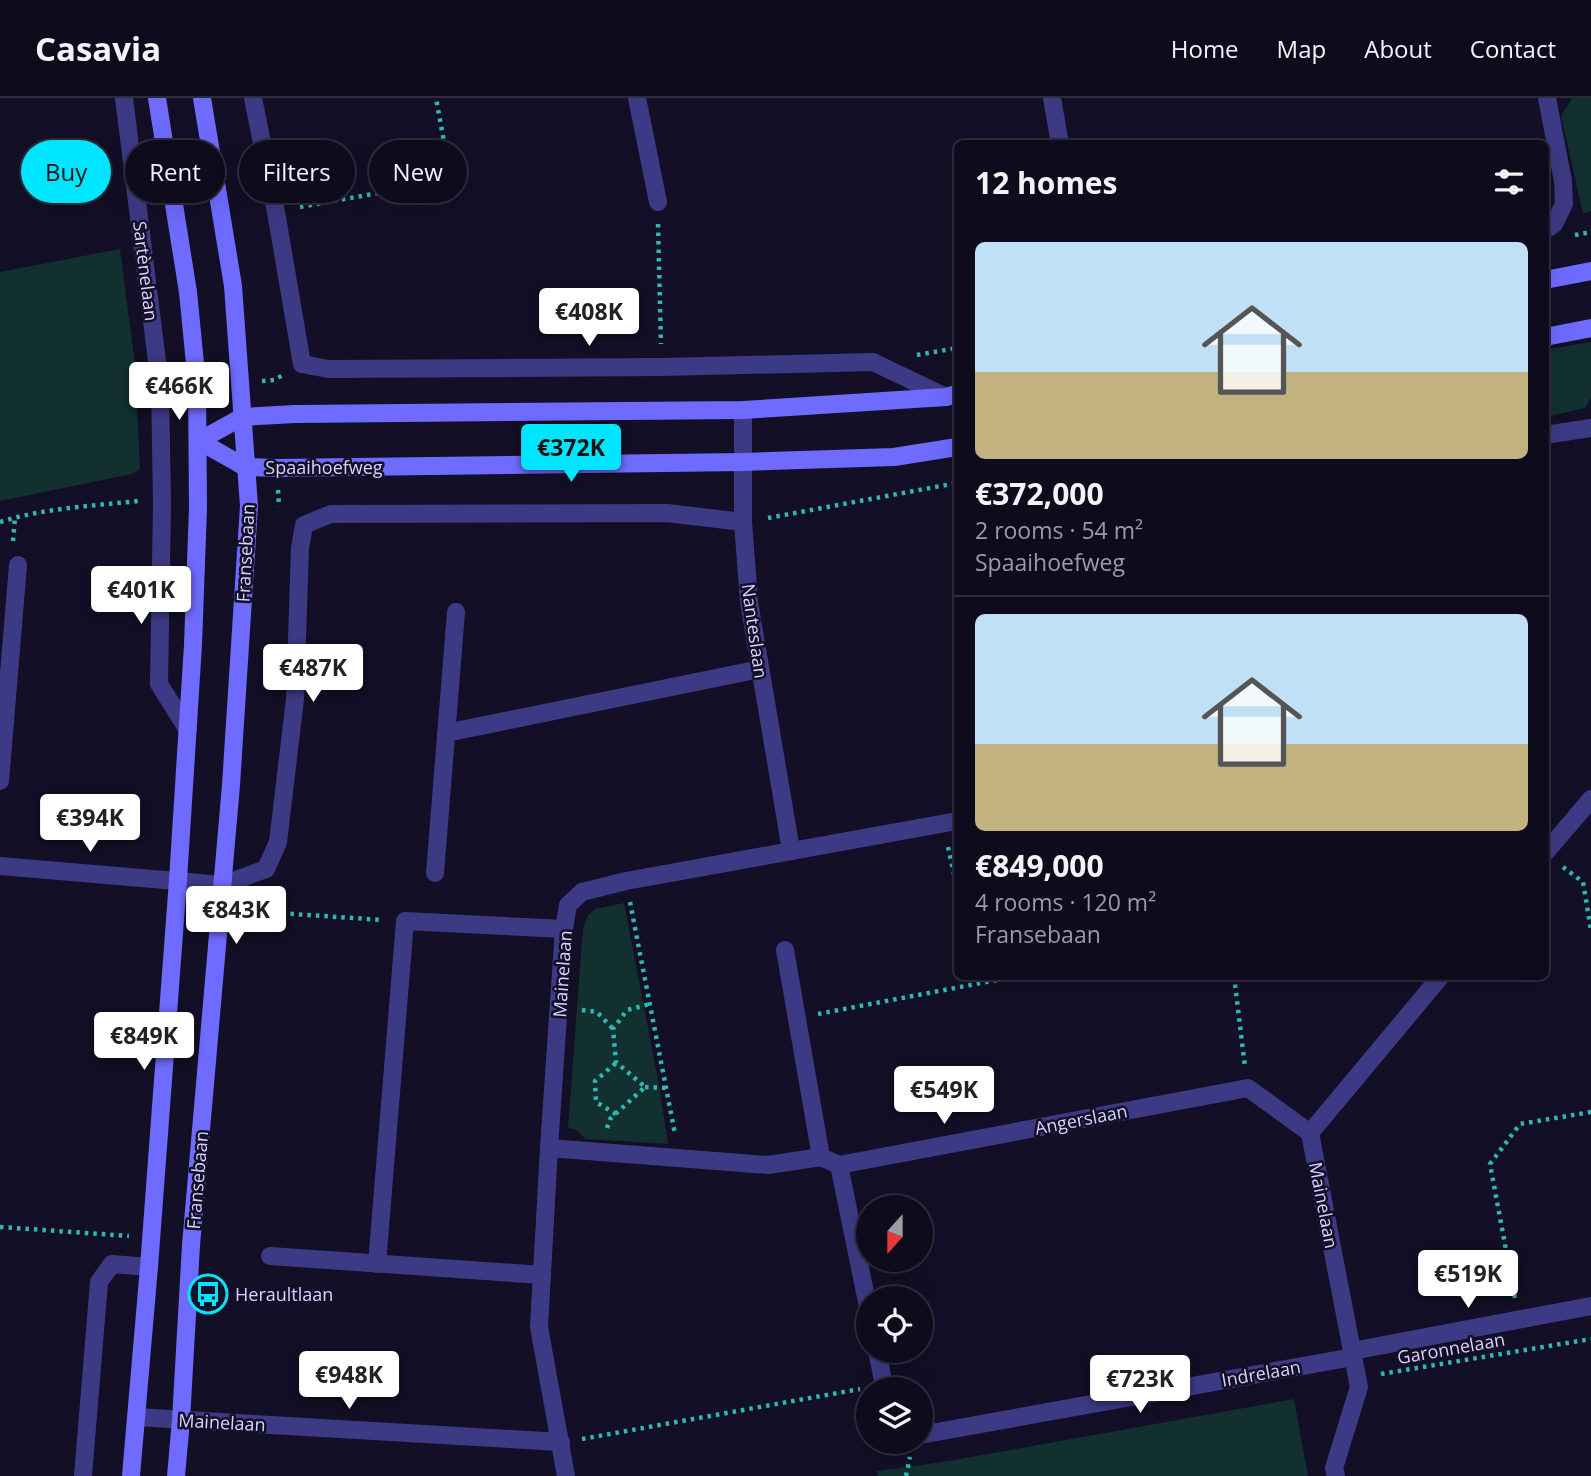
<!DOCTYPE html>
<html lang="en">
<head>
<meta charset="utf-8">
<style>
	body { margin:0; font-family:"Open Sans",sans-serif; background:#171425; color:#f1f3f6; height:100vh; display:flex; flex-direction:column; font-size:26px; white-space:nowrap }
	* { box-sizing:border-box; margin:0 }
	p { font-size:23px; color:#9b9ba3 }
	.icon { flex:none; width:38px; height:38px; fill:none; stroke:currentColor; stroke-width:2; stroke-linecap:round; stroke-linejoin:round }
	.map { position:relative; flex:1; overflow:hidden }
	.panel { position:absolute; left:954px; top:42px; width:595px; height:840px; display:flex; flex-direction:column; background:#0e0b1c; border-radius:10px; box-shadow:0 7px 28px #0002,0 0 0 2px #2e2b3b }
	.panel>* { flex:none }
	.top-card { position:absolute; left:21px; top:42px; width:665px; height:63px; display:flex; gap:14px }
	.needle { width:46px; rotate:201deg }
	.tools { position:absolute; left:856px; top:1097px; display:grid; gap:14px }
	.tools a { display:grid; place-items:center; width:77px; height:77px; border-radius:50%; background:#0e0b1c; box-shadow:0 7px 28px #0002,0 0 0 2px #2e2b3b; font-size:35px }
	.price { position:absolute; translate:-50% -60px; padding:0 16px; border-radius:7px; background:#fff; color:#222; font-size:23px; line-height:46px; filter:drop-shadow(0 2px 4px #0008) }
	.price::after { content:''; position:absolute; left:50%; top:42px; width:21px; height:16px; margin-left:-10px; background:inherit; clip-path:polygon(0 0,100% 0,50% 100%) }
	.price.on { background:#00e5ff; color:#111 }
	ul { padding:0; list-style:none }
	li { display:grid; align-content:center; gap:14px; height:371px; padding:0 21px }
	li+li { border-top:2px solid #2e2b3b }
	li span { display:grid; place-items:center; height:217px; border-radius:10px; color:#555 }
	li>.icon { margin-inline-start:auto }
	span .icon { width:126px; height:126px; fill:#fffc; stroke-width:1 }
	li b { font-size:30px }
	h2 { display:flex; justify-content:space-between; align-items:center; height:84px; padding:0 21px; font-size:30px }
	.pill { padding:0 24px; border-radius:32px; background:#0e0b1c; box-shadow:0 7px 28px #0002,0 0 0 2px #2e2b3b; font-size:24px; line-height:63px }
	.pill.on { background:#00e5ff; color:#111 }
	header { display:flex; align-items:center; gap:42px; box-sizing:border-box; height:98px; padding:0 35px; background:#0e0b1c; border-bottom:2px solid #2e2b3b }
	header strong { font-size:33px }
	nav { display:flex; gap:38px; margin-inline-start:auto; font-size:24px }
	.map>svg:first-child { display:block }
	.green { fill:#12302f }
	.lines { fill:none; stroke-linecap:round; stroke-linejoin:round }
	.path { stroke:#2fb8b0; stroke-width:4.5; stroke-dasharray:3.5 5; stroke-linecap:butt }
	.lane { stroke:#3d3a85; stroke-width:18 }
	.street { stroke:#3d3a85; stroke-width:18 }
	.secondary { stroke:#6f6bff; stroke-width:18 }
	.labels { text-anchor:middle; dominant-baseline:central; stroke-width:5; stroke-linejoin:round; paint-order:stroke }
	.street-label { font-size:18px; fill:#d9d4ff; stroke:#130f26 }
	.poi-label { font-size:18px; fill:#d9d4ff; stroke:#130f26; text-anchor:start }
</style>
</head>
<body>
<header>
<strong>Casavia</strong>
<nav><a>Home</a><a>Map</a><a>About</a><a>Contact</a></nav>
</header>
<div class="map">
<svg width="1591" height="1378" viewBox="0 0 1591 1378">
	<rect width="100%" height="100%" fill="#130f26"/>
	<!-- green -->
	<g class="green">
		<path d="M 1572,0 L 1591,0 L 1591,113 L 1583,116 L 1561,18 Z"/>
		<path d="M 120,151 L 135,267 L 140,371 L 132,376 L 0,403 L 0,174 Z"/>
		<path d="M 1591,244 L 1591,300 L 1585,310 L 1545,319 L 1545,252 Z"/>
		<path d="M 624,805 L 659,987 L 668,1046 L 586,1041 L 575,1031 L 568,1030 L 583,830 L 588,817 L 595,811 Z"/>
		<path d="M 1294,1301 L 1308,1378 L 878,1378 L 877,1373 L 949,1363 Z"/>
	</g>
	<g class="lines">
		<!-- path -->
		<g class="path">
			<path d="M 300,109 L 451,82 L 436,0"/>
			<path d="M 658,126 L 661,246"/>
			<path d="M 1575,137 L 1591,134"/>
			<path d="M 917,257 L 957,250"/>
			<path d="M 262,283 L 274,282 L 283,277"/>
			<path d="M 278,392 L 279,409"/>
			<path d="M 768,420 L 957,385"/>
			<path d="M 0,424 C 44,410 92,408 138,403"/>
			<path d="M 13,443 L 15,419"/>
			<path d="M 948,749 L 957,790"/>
			<path d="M 1563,769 L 1583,784 L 1591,832"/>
			<path d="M 630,804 L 675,1036"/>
			<path d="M 248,813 L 383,822"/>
			<path d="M 977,878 L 978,886"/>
			<path d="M 1234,878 L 1245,969"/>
			<path d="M 582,912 L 597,914 L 613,931"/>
			<path d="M 818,916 L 1018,878"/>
			<path d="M 645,989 L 667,990"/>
			<path d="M 616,1016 L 596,1004 L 595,983 L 616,965"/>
			<path d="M 607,1030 L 610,1021 L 645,989 L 616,964 L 613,931 L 627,912 L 650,906"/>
			<path d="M 0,1129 L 129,1138"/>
			<path d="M 1515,1200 L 1490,1066 L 1520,1026 L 1591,1014"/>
			<path d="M 1381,1276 L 1591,1241"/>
			<path d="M 582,1341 L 860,1291"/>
			<path d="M 906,1378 L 910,1359"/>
		</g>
		<!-- lane -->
		<g class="lane">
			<path d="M 446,635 L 760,571"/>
			<path d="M 0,683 L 18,467"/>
			<path d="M 435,775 L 456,514"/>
			<path d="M 785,852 L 821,1059"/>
			<path d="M 270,1158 L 542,1177"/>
			<path d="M 377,1166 L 405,823 L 564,831"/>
		</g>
		<!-- street -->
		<g class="street">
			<path d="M 124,0 L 160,287 L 162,406 L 159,586 L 188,632"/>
			<path d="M 253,0 L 276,114 L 302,266 L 328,271 L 662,269 L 873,264 L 946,299"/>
			<path d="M 637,0 L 658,104"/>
			<path d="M 1052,0 L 1060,46"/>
			<path d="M 1545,132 L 1554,126 L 1564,106 L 1563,83 L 1547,0"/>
			<path d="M 743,312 L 743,424 L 749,504 L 791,752"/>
			<path d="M 1545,337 L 1591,330"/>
			<path d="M 1545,755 L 1591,701"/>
			<path d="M 0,768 L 223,787 L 266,771 L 278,744 L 295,601 L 300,450 L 304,427 L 331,416 L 667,415 L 743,424"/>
			<path d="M 549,1050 L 768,1067 L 821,1059 L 839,1067 L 1248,990 L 1310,1035"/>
			<path d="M 839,1067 L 868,1209"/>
			<path d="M 877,1253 L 885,1292"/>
			<path d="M 1352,1253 L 1591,1208"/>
			<path d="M 136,1319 L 561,1344"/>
			<path d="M 920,1337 L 1353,1259"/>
			<path d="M 83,1378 L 99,1184 L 112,1166 L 149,1169"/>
			<path d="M 566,1378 L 539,1229 L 549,1050 L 564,831 L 568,807 L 582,794 L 626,783 L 957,723"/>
			<path d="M 1336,1378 L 1334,1370 L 1359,1289 L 1310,1035 L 1441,878"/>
		</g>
		<!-- secondary -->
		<g class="secondary">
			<path d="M 1545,182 L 1591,173"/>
			<path d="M 1545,239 L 1591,230"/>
			<path d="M 199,343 L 245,369 L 277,370 L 743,364 L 894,359 L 957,349"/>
			<path d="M 199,343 L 242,319 L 295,316 L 743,312 L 946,299 L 957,296"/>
			<path d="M 131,1378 L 149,1169 L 178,782 L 193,547 L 198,410 L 197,286 L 188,194 L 157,0"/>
			<path d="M 176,1378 L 181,1322 L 191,1147 L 231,687 L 249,408 L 233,188 L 202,0"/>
		</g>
	</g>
	<!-- icons -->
	<defs>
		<symbol id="bus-ring" viewBox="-11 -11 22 22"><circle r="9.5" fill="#130f26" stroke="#00e5ff" stroke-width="1.5"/><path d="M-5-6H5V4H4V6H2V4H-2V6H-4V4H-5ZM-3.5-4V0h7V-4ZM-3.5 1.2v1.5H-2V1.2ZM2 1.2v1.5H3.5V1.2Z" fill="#00e5ff"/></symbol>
	</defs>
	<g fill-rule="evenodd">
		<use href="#bus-ring" x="186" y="1174" width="44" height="44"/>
	</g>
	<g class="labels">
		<!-- street labels -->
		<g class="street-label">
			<text transform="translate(146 173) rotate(83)">Sartènelaan</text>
			<text x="324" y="369">Spaaihoefweg</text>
			<text transform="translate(245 455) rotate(-87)">Fransebaan</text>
			<text transform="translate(755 533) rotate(82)">Nanteslaan</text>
			<text transform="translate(562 876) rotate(-86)">Mainelaan</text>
			<text transform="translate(1081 1021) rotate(-11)">Angerslaan</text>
			<text transform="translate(197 1082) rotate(-85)">Fransebaan</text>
			<text transform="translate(1324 1107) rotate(79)">Mainelaan</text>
			<text transform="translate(1451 1250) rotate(-10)">Garonnelaan</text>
			<text transform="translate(1261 1275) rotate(-10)">Indrelaan</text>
			<text transform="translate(222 1324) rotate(3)">Mainelaan</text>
		</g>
		<!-- poi labels -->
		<g class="poi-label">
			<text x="235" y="1196">Heraultlaan</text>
		</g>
	</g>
</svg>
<div class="tools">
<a><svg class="needle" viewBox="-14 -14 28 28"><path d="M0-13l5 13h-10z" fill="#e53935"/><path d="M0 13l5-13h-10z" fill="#9b9ba3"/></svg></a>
<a><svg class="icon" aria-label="locate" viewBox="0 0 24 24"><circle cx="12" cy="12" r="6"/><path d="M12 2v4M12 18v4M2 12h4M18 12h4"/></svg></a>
<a><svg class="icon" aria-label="layers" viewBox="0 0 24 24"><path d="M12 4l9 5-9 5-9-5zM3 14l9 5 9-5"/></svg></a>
</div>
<b class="price" style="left:589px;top:250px">€408K</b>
<b class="price" style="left:179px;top:324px">€466K</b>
<b class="price on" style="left:571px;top:386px">€372K</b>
<b class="price" style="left:141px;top:528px">€401K</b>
<b class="price" style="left:313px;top:606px">€487K</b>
<b class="price" style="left:90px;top:756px">€394K</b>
<b class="price" style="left:236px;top:848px">€843K</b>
<b class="price" style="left:144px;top:974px">€849K</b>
<b class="price" style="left:944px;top:1028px">€549K</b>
<b class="price" style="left:1468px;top:1212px">€519K</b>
<b class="price" style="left:349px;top:1313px">€948K</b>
<b class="price" style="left:1140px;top:1317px">€723K</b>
<div class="top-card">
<a class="pill on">Buy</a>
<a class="pill">Rent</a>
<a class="pill">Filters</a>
<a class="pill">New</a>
</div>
<section class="panel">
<h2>12 homes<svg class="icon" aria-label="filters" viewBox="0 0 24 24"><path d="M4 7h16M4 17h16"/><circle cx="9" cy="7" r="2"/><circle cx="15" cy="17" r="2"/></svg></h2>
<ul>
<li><span style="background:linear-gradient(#bfe0f5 60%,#c2b280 0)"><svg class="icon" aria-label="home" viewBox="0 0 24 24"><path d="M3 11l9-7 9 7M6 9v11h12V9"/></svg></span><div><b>€372,000</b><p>2 rooms · 54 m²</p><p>Spaaihoefweg</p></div></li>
<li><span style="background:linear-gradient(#bfe0f5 60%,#c2b280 0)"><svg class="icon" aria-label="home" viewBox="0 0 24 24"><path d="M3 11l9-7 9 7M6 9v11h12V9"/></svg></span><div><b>€849,000</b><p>4 rooms · 120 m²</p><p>Fransebaan</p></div></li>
</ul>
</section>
</div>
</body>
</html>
